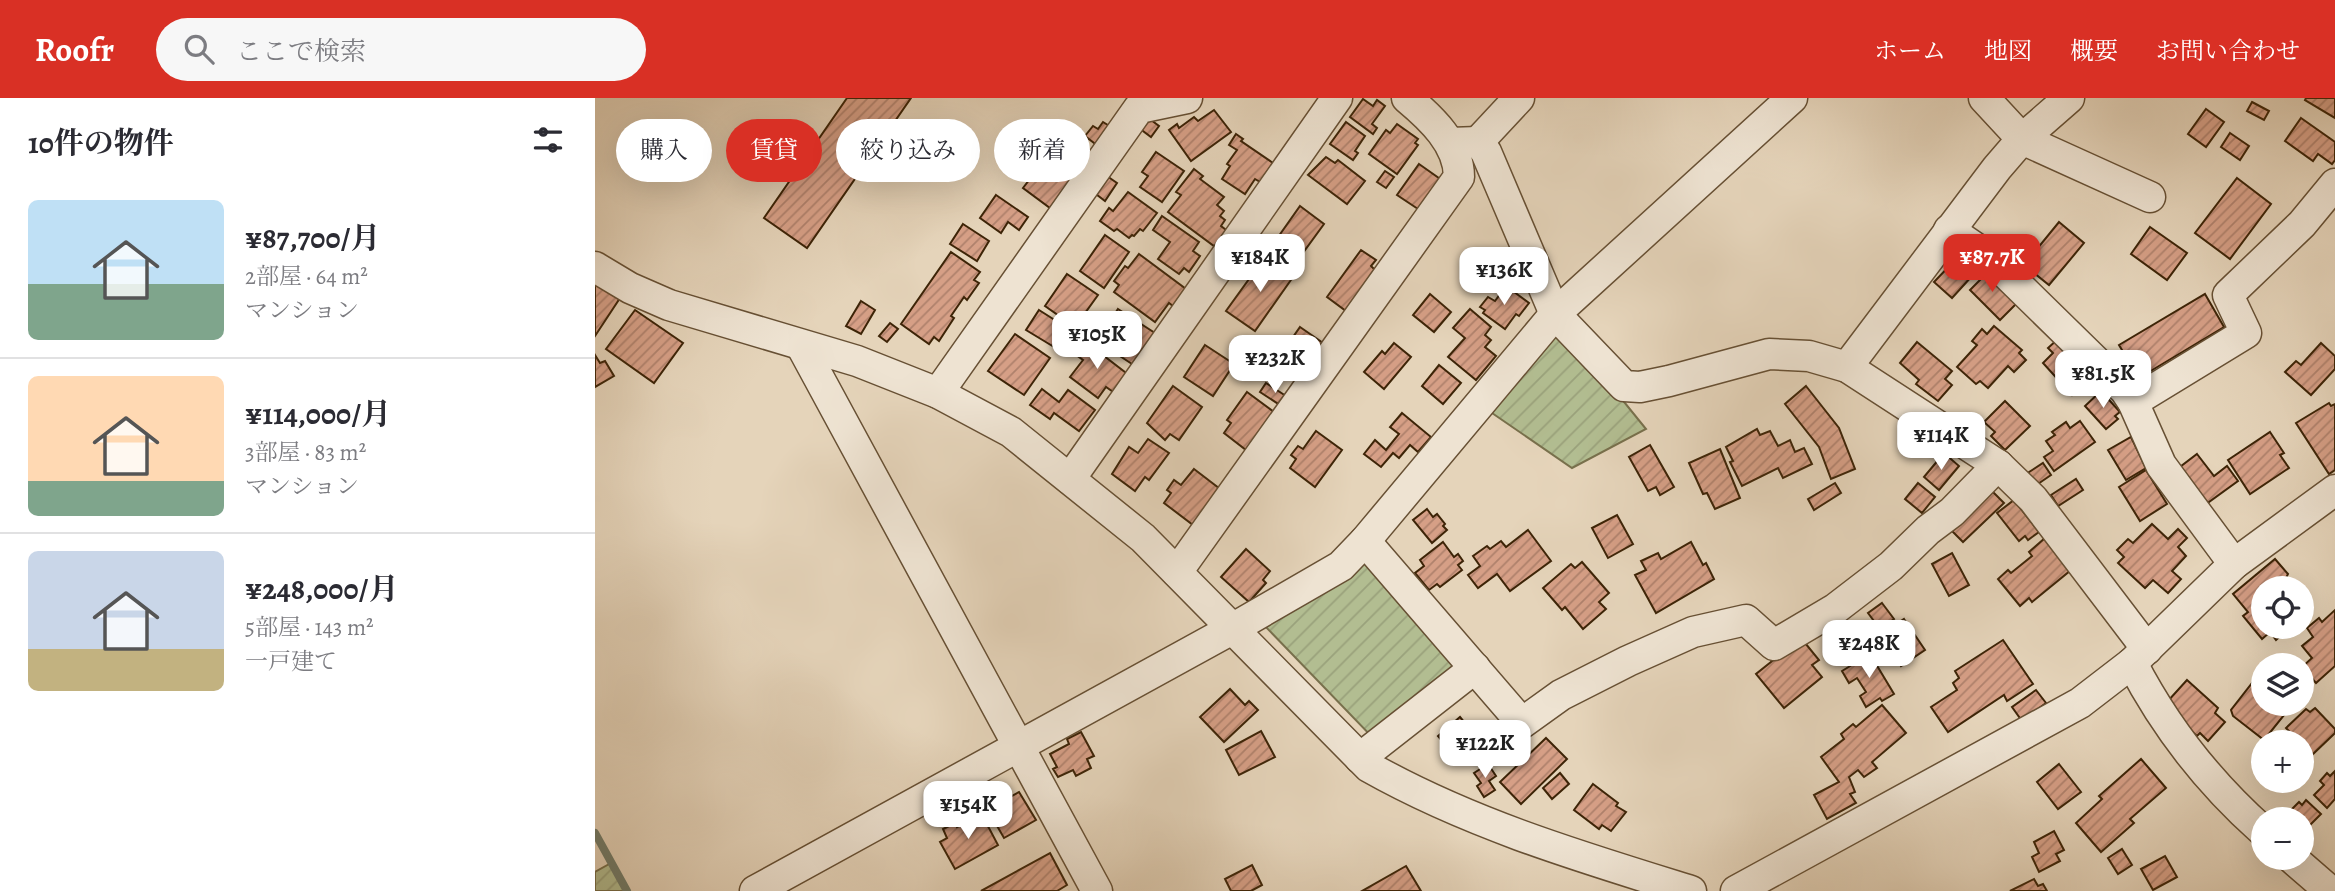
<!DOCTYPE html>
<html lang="ja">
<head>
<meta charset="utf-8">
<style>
	body { margin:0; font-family:Alegreya,"Noto Serif JP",serif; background:#f7f7f7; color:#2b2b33; height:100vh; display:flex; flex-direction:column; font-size:26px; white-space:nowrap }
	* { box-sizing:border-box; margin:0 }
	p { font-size:23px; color:#7c7c81 }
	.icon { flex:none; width:38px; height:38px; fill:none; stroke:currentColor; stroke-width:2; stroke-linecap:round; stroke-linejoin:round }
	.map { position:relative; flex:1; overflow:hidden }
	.sheet { display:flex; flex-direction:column; background:#fff; width:595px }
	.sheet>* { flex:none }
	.top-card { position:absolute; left:21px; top:21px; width:665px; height:63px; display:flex; gap:14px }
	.fabs { position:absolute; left:1656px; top:478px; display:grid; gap:14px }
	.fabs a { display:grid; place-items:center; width:63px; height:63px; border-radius:50%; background:#fff; box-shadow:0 7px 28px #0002; font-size:35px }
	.price { position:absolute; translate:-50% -60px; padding:0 16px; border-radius:14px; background:#fff; color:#222; font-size:23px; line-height:46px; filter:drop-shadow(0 2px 4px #0008) }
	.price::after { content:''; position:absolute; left:50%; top:42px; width:21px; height:16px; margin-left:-10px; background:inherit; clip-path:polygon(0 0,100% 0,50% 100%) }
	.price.on { background:#d93025; color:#fff }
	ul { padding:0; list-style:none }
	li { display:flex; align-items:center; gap:21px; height:175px; padding:0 28px }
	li+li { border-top:2px solid #e1e1e2 }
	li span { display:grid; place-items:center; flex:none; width:196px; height:140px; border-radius:10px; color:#555 }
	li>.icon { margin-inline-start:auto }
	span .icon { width:84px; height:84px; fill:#fffc; stroke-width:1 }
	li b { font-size:30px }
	h2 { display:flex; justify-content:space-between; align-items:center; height:84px; padding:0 28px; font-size:30px }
	.pill { padding:0 24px; border-radius:32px; background:#fff; box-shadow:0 7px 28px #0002; font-size:24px; line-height:63px }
	.pill.on { background:#d93025; color:#fff }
	header { display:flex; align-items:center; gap:42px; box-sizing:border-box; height:98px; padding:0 35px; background:#d93025; color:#fff }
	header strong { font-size:33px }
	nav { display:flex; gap:38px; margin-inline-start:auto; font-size:24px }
	.search { width:490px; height:63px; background:#f7f7f7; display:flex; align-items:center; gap:18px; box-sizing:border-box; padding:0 24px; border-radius:38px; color:#7c7c81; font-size:26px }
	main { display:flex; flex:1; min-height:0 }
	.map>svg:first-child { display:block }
	.garden { fill:url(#garden-furrows); stroke:#78704c; stroke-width:2 }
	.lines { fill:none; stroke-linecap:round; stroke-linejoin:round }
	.stream { stroke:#727d6c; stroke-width:8 }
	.building { fill:url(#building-hatch); stroke:#3d2407; stroke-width:2 }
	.minor-casing { stroke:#675034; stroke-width:33 }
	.minor { stroke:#eee3d2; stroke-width:30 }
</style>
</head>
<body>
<header>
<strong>Roofr</strong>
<div class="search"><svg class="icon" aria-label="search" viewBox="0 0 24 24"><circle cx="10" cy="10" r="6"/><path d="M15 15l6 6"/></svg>ここで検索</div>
<nav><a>ホーム</a><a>地図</a><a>概要</a><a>お問い合わせ</a></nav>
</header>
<main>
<section class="sheet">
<h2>10件の物件<svg class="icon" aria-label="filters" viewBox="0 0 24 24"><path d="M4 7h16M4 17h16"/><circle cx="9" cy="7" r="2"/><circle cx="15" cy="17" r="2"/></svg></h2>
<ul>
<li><span style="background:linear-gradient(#bfe0f5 60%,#7fa58c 0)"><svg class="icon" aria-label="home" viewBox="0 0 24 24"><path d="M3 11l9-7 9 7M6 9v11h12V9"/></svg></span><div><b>¥87,700/月</b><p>2部屋 · 64 m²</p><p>マンション</p></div></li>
<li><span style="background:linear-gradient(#ffd9b3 75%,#7fa58c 0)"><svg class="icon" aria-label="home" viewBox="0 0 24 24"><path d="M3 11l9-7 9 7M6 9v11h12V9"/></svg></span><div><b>¥114,000/月</b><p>3部屋 · 83 m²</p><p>マンション</p></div></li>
<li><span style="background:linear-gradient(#c9d6e8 70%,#c2b280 0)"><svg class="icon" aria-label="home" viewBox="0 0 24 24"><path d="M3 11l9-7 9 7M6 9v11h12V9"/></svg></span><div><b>¥248,000/月</b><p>5部屋 · 143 m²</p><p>一戸建て</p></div></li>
</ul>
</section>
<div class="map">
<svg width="1740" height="793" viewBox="0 0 1740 793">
	<defs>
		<pattern id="garden-furrows" width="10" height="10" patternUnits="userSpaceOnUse" patternTransform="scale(1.75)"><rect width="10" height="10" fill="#b2bd91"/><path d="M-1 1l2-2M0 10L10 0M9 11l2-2" fill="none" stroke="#9aa27c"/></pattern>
		<pattern id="building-hatch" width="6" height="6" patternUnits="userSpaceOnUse" patternTransform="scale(1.75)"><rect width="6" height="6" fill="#d69f86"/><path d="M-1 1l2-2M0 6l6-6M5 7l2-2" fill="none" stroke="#af816c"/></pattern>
	</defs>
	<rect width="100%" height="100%" fill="#e5d4ba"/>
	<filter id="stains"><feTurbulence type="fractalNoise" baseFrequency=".00286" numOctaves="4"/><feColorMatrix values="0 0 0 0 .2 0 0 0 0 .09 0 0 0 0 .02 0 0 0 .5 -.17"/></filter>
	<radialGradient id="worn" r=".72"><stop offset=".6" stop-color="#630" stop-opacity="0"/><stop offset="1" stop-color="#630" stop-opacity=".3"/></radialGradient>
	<!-- garden -->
	<g class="garden">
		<path d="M 956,228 L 1017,289 L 1051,331 L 977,370 L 897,315 L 896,303 Z"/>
		<path d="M 772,451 L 870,569 L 779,641 L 667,525 Z"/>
		<path d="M 16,765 L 32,793 L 0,793 L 0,774 Z"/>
	</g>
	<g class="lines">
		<!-- stream -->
		<path class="stream" d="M 0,735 L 32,793"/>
	</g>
	<!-- building -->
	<g class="building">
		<path d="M 252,0 L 316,0 L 212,150 L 169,120 Z"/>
		<path d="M 1711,0 L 1740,0 L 1740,20 L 1710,2 Z"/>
		<path d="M 768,1 L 778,8 L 782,2 L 790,8 L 777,26 L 782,30 L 778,36 L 755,19 Z"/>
		<path d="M 1657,4 L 1674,13 L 1669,22 L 1652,13 Z"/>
		<path d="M 1611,11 L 1629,24 L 1611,49 L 1593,36 Z"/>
		<path d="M 619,12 L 636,34 L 596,63 L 574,32 L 582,26 L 584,30 L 599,19 L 603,23 Z"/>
		<path d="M 552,19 L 564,28 L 556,39 L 544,30 Z"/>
		<path d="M 1706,20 L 1740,44 L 1740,62 L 1737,66 L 1723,56 L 1718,63 L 1690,43 Z"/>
		<path d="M 508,24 L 516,29 L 503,48 L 490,38 L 498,28 L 503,31 Z"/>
		<path d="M 751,24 L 770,38 L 760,53 L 763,55 L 758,62 L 735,46 Z"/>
		<path d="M 802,26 L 823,41 L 820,45 L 823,47 L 802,76 L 774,56 L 791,32 L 795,35 Z"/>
		<path d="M 1635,35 L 1654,48 L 1645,62 L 1626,49 Z"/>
		<path d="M 641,36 L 648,41 L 646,43 L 678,65 L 665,84 L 660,81 L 650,96 L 627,81 L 635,68 L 632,66 L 642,52 L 634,47 Z"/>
		<path d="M 458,51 L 484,71 L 455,110 L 428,90 Z"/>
		<path d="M 561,54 L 589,73 L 567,104 L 545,89 L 553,78 L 547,74 Z"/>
		<path d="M 731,59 L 740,65 L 743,62 L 770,83 L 752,106 L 713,77 Z"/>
		<path d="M 824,66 L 848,83 L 826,113 L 802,97 Z"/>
		<path d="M 599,71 L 608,78 L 605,81 L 629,99 L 622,107 L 629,113 L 625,118 L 630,122 L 626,128 L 635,135 L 623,151 L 573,114 L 586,97 L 581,94 Z"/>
		<path d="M 790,73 L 799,79 L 791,90 L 782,84 Z"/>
		<path d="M 509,76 L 522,85 L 510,103 L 497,93 Z"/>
		<path d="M 1642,80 L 1676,106 L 1635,161 L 1600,135 Z"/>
		<path d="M 533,94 L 562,115 L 548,133 L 545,131 L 539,138 L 537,137 L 534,140 L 522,131 L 519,133 L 505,123 L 514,110 L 518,113 Z"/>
		<path d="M 401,97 L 433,119 L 424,132 L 413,124 L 406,135 L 385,120 Z"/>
		<path d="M 705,108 L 729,126 L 705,159 L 681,142 Z"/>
		<path d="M 567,118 L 604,144 L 598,153 L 605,158 L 594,174 L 589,170 L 584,176 L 563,161 L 575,144 L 558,132 Z"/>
		<path d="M 1464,124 L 1489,145 L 1454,187 L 1429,167 Z"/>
		<path d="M 368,126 L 394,143 L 382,163 L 355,146 Z"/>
		<path d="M 1555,129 L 1592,155 L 1572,182 L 1536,156 Z"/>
		<path d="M 510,137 L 534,154 L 509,190 L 485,173 Z"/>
		<path d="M 766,152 L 781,162 L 776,168 L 781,173 L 751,213 L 732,199 Z"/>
		<path d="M 356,154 L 385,174 L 379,182 L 384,185 L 372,202 L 369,199 L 356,218 L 359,220 L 344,243 L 339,239 L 334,246 L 306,226 Z"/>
		<path d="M 544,156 L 591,191 L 578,208 L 574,205 L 560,224 L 519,194 L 524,187 L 519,183 L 530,168 L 533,170 Z"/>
		<path d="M 670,159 L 698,179 L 660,233 L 631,213 Z"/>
		<path d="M 1359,163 L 1377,178 L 1357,200 L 1339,184 Z"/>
		<path d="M 1385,167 L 1422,205 L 1405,222 L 1375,192 L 1386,181 L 1379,174 Z"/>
		<path d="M 472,176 L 503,197 L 480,229 L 450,208 Z"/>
		<path d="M 0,183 L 25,200 L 0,238 Z"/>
		<path d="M 911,188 L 934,205 L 924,218 L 921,216 L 910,231 L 888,215 L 890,212 L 885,209 L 893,199 L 900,203 Z"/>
		<path d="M 835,196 L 856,214 L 839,234 L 818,217 Z"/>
		<path d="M 1610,196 L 1629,229 L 1544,280 L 1524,247 Z"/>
		<path d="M 266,203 L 280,212 L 266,236 L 251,228 Z"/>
		<path d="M 523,211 L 563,237 L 540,268 L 502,243 Z"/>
		<path d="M 875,211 L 896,229 L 890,237 L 896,242 L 890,249 L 901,258 L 881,282 L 853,259 L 870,240 L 858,230 Z"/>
		<path d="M 40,212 L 88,245 L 59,285 L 11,251 Z"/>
		<path d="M 444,212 L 477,233 L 464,252 L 431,232 Z"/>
		<path d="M 295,225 L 303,231 L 292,244 L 284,238 Z"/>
		<path d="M 1399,228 L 1427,252 L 1424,255 L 1431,262 L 1419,274 L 1413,268 L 1393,290 L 1385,283 L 1381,286 L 1362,269 L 1382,247 L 1377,243 L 1387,231 L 1392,236 Z"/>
		<path d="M 705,229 L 728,245 L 701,284 L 678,268 Z"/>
		<path d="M 420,236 L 455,260 L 429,297 L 393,273 Z"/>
		<path d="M 487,241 L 535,278 L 521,296 L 511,289 L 503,300 L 475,279 L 488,262 L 477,254 Z"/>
		<path d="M 1463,241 L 1494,275 L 1488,280 L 1491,284 L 1477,297 L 1448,265 L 1458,255 L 1453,250 Z"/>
		<path d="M 1322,244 L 1357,273 L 1350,281 L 1357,287 L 1343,303 L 1321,286 L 1324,282 L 1305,265 Z"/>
		<path d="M 799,245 L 816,259 L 789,291 L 769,274 L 787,253 L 790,256 Z"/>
		<path d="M 1726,245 L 1740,258 L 1740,271 L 1716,297 L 1690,274 L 1701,263 L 1706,267 Z"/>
		<path d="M 610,247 L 639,266 L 618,298 L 589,279 Z"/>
		<path d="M 0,257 L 5,265 L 10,263 L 19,278 L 0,289 Z"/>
		<path d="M 844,267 L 866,285 L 848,306 L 827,288 Z"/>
		<path d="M 671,285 L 694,300 L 688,309 L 665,294 Z"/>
		<path d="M 578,288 L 607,309 L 584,342 L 575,336 L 570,342 L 552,325 Z"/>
		<path d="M 1211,288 L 1244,330 L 1260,371 L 1236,381 L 1224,349 L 1190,306 Z"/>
		<path d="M 447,291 L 464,304 L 473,292 L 500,312 L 484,333 L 459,315 L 455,321 L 435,307 Z"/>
		<path d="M 1506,293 L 1525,314 L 1520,318 L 1523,321 L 1511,331 L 1490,308 Z"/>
		<path d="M 652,294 L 679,314 L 651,352 L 629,335 L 636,325 L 632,322 Z"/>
		<path d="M 1410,303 L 1435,328 L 1410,352 L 1396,338 L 1400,334 L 1389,324 Z"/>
		<path d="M 1734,305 L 1736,308 L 1740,306 L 1740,372 L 1734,376 L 1701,325 Z"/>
		<path d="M 807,315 L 836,339 L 823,354 L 815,347 L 804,360 L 798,355 L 786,369 L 769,356 L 780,342 L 791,352 L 804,336 L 795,329 Z"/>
		<path d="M 1485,323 L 1500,344 L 1459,373 L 1449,359 L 1458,353 L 1451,343 L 1460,337 L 1457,334 L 1471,324 L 1475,330 Z"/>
		<path d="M 1162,331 L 1165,337 L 1175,333 L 1183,348 L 1195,342 L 1200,354 L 1209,350 L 1217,366 L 1188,380 L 1183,370 L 1147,388 L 1135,364 L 1138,363 L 1131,349 Z"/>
		<path d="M 721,333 L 747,352 L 720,389 L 695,370 L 701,361 L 696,357 L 703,348 L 708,351 Z"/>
		<path d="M 1675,334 L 1689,355 L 1685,357 L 1694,370 L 1655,396 L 1633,362 Z"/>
		<path d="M 1536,339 L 1551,370 L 1531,382 L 1513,352 Z"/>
		<path d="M 553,341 L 574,355 L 554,382 L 550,379 L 540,393 L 517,376 L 534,349 L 543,355 Z"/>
		<path d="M 1055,347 L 1079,389 L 1065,397 L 1061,389 L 1053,393 L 1034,359 Z"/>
		<path d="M 1125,351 L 1145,400 L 1120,411 L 1112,395 L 1108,396 L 1094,365 Z"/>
		<path d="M 1349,355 L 1364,368 L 1344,392 L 1329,379 Z"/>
		<path d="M 1602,356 L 1619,378 L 1632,368 L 1643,383 L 1607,409 L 1581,372 Z"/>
		<path d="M 1448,365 L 1456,377 L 1440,388 L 1431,376 Z"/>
		<path d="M 599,371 L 629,394 L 602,430 L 569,405 L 576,395 L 572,392 L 579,382 L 586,387 Z"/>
		<path d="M 1551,372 L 1572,406 L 1545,423 L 1524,389 Z"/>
		<path d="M 1481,381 L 1488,392 L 1463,408 L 1456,397 Z"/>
		<path d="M 1240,385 L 1246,395 L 1219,412 L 1213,401 Z"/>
		<path d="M 1323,385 L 1340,399 L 1327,415 L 1310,401 Z"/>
		<path d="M 1394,390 L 1409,405 L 1368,444 L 1354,430 Z"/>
		<path d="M 1419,402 L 1444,434 L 1433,442 L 1430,438 L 1424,443 L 1402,415 Z"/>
		<path d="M 832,411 L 838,419 L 842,416 L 850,426 L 848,428 L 852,432 L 837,445 L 818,422 Z"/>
		<path d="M 1022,417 L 1038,446 L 1013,460 L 997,430 Z"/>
		<path d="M 1557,426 L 1573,441 L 1583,431 L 1592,440 L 1583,449 L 1591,458 L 1577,473 L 1586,481 L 1573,495 L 1558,482 L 1550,490 L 1523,465 L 1529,459 L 1522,452 L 1533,441 L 1538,445 Z"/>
		<path d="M 933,432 L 956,463 L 915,493 L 902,476 L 883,490 L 873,477 L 885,468 L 878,458 L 892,448 L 895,451 L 906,443 L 911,449 Z"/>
		<path d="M 1450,440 L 1476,472 L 1437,504 L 1434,500 L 1425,508 L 1403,481 L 1413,472 L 1416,475 L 1437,458 L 1434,454 Z"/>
		<path d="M 848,444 L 859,459 L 863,456 L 868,463 L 863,467 L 867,472 L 845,489 L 842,486 L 834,492 L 820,475 L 829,468 L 825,462 Z"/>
		<path d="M 1096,444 L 1108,467 L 1111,465 L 1119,481 L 1061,515 L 1040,477 L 1051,472 L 1046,463 L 1063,455 L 1066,461 Z"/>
		<path d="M 651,451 L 675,473 L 668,482 L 671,485 L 654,504 L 626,479 Z"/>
		<path d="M 1357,455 L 1374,487 L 1354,498 L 1337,466 Z"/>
		<path d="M 1680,461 L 1693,476 L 1686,490 L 1668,490 L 1668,528 L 1691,528 L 1693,531 L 1681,542 L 1675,534 L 1667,541 L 1648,518 L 1653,514 L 1638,496 Z"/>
		<path d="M 987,464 L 1014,495 L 1004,504 L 1011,511 L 988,531 L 970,509 L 967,512 L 948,490 L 976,466 L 980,470 Z"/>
		<path d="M 1287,505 L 1299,521 L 1285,531 L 1273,515 Z"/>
		<path d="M 1740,512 L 1740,568 L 1721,585 L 1707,569 L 1717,560 L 1707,548 L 1718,539 L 1712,530 L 1724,520 L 1727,524 Z"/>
		<path d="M 1309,521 L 1330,552 L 1306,568 L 1285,537 Z"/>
		<path d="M 1206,540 L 1224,562 L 1217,567 L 1227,579 L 1189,610 L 1161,576 Z"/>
		<path d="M 1408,542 L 1438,586 L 1412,603 L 1409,597 L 1353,634 L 1336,609 L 1362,592 L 1358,585 L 1364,580 L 1360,573 Z"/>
		<path d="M 1275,556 L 1299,596 L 1287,603 L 1285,600 L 1271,609 L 1265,598 L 1271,594 L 1262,580 L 1254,585 L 1247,573 Z"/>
		<path d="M 1668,571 L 1668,606 L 1698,606 L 1669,642 L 1638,618 L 1636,612 Z"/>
		<path d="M 1592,582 L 1623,610 L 1620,615 L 1630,624 L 1613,643 L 1605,635 L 1602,638 L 1576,616 L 1572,604 Z"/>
		<path d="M 635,591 L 650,607 L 654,603 L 663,612 L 629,644 L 605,619 Z"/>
		<path d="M 1441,592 L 1451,605 L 1427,623 L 1417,609 Z"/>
		<path d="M 1287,607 L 1311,635 L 1277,664 L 1282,670 L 1269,679 L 1263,672 L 1254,679 L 1260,694 L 1255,696 L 1261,705 L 1232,721 L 1219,697 L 1244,684 L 1226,659 L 1249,641 L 1246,636 L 1258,626 L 1261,629 Z"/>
		<path d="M 1720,610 L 1740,631 L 1740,635 L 1717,657 L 1691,630 L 1711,611 L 1715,614 Z"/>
		<path d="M 865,619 L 887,646 L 865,664 L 843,638 Z"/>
		<path d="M 666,633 L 680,659 L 644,677 L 631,652 Z"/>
		<path d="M 486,634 L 499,658 L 492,661 L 496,670 L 481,678 L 478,672 L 463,679 L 458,671 L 462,669 L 455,656 L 474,646 L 472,641 Z"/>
		<path d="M 951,640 L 972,661 L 926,706 L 905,684 Z"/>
		<path d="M 1546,661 L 1571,690 L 1535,721 L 1539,725 L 1506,754 L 1481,725 L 1507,701 L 1504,698 Z"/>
		<path d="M 893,666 L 901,678 L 894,683 L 900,692 L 889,699 L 882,688 L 886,685 L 879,675 Z"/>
		<path d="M 1464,666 L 1486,694 L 1463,711 L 1442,684 Z"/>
		<path d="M 1740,673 L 1740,701 L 1732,710 L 1719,697 L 1729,687 L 1725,683 L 1732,675 L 1735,678 Z"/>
		<path d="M 965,675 L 974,686 L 957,701 L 948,690 Z"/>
		<path d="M 998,686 L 1023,705 L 1021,708 L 1031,714 L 1016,733 L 1007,727 L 1004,731 L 979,712 Z"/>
		<path d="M 424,694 L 441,722 L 409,740 L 390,707 L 404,699 L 406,704 Z"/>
		<path d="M 1711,702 L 1726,716 L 1706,736 L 1706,721 L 1695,721 L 1700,716 L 1696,712 L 1704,704 L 1707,707 Z"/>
		<path d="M 386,715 L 403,747 L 360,771 L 345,744 L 352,740 L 348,731 L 360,725 L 362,729 Z"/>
		<path d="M 1459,733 L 1469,752 L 1461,756 L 1465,763 L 1444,774 L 1437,759 L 1444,755 L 1439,744 Z"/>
		<path d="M 1527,751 L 1537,767 L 1523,776 L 1513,760 Z"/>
		<path d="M 455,755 L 472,787 L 462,793 L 386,793 Z"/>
		<path d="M 1570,758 L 1582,779 L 1558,792 L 1546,771 Z"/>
		<path d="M 657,767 L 667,787 L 656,793 L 636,793 L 630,781 Z"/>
		<path d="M 811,768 L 826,793 L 767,793 Z"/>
		<path d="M 1439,781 L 1443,788 L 1448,786 L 1452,793 L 1415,793 Z"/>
	</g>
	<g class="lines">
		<defs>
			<g id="minor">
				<path d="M 1389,0 L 1427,41 L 1555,99"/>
				<path d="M 883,44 L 924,0"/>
				<path d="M 855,45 L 883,44 L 891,54 L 960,216 L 1029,288 L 1045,289 L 1074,283 L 1174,256 L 1214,258 L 1252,269 L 1403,367 L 1438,401 L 1552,551"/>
				<path d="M 1354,132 L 1395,160 L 1530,292 L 1538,304 L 1566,367 L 1639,466"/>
				<path d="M 0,169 L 35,190 L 74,207 L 262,263 L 343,295 L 416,334 L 548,440 L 774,669 C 875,726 986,759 1096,793"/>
				<path d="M 206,247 L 502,793"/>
				<path d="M 1252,269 L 1402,70 L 1427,41 L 1474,0"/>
				<path d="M 343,295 L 544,10 L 592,0"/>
				<path d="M 1538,304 L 1651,235 L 1633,197 L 1707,126 L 1740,86"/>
				<path d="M 475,381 L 742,0"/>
				<path d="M 770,443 L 927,625 L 966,597 L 1033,563 L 1098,534 L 1151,522 L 1179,547 L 1240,511 L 1296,468 L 1333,432 L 1357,414 L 1403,367"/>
				<path d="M 582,474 L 864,79 C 864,46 836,20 812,0"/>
				<path d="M 1537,565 C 1570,629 1614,685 1668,733"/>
				<path d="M 765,660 L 880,570"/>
				<path d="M 1697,760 L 1735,793"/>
				<path d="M 160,793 L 637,531 L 746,468 L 770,443 L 960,216 L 1197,0"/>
				<path d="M 1141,793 L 1485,605 L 1537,565 L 1639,466 L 1740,392"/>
			</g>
		</defs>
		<!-- minor casing -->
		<use href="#minor" class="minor-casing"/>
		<!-- minor -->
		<use href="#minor" class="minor"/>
	</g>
	<rect width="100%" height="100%" filter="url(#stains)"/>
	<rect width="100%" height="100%" fill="url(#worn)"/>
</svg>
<div class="fabs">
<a><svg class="icon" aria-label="locate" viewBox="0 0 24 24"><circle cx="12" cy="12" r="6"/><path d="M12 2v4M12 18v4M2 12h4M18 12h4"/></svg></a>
<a><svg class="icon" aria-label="layers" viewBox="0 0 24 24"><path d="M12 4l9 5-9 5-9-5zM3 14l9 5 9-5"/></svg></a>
<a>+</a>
<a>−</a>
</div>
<b class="price" style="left:665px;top:196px">¥184K</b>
<b class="price on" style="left:1397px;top:196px">¥87.7K</b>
<b class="price" style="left:909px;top:209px">¥136K</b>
<b class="price" style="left:502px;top:273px">¥105K</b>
<b class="price" style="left:680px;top:297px">¥232K</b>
<b class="price" style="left:1508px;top:312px">¥81.5K</b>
<b class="price" style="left:1346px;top:374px">¥114K</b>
<b class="price" style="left:1274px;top:582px">¥248K</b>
<b class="price" style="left:890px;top:682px">¥122K</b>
<b class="price" style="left:373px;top:743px">¥154K</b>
<div class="top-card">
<a class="pill">購入</a>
<a class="pill on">賃貸</a>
<a class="pill">絞り込み</a>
<a class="pill">新着</a>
</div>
</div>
</main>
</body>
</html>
